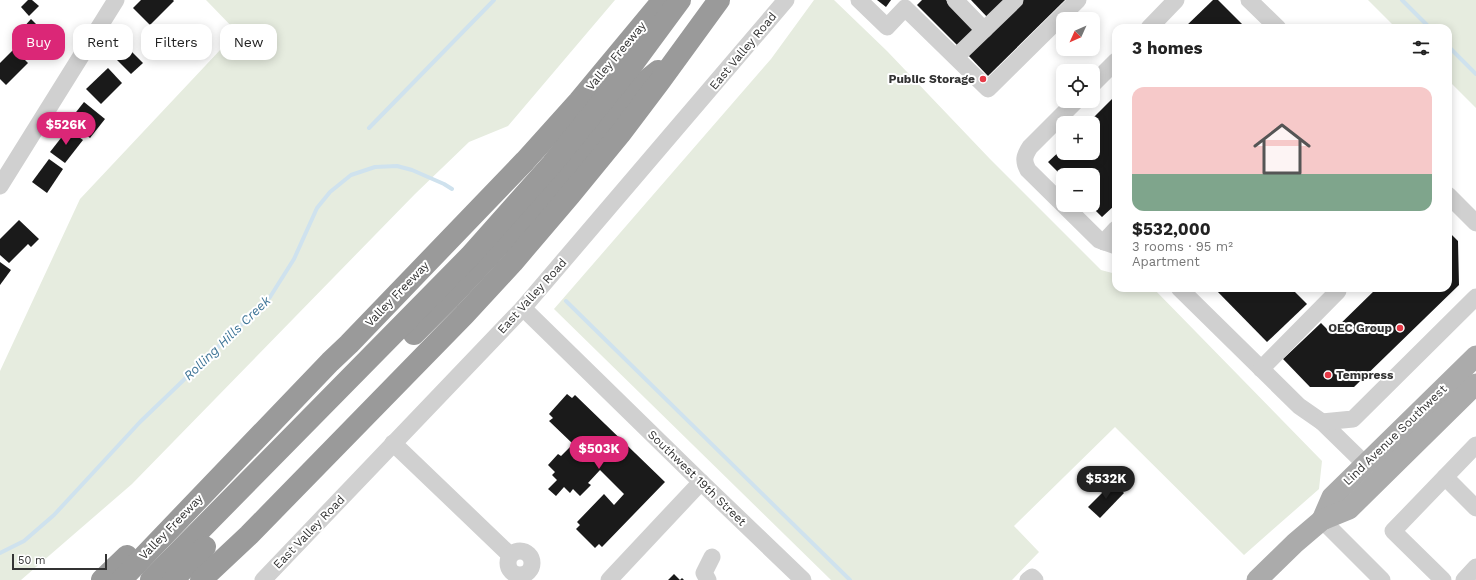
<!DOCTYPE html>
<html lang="en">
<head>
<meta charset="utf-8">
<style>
	body { margin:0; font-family:"Work Sans",sans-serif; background:#f6f6f6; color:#222; height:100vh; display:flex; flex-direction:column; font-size:15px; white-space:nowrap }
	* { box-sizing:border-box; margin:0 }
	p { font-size:13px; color:#767676 }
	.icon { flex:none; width:22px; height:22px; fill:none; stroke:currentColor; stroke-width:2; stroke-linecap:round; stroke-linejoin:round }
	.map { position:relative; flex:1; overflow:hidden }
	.side { position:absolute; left:1112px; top:24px; width:340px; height:268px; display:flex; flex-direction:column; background:#fff; border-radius:12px; box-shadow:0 2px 10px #0003 }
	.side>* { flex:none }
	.banner { position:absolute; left:12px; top:24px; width:380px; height:36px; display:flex; gap:8px }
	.needle { width:26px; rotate:225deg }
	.controls { position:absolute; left:1056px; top:12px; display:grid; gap:8px }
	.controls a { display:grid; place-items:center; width:44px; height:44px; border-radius:8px; background:#fff; box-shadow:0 2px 10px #0003; font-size:20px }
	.scale { position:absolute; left:12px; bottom:10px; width:95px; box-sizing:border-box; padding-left:4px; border:2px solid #333; border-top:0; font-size:11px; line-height:14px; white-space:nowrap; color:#333; -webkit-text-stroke:3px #fff; paint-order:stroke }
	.price { position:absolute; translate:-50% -34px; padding:0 9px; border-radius:14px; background:#db2777; color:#fff; font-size:13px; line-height:26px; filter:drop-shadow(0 1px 2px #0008) }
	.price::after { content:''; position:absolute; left:50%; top:24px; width:12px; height:9px; margin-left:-6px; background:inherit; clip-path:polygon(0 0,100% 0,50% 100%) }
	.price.current { background:#222; color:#fff }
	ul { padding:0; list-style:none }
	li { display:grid; align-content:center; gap:8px; height:212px; padding:0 20px }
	li span { display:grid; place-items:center; height:124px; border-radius:12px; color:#555 }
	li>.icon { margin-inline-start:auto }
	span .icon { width:72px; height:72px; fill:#fffc; stroke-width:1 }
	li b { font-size:17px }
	h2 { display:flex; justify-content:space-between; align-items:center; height:48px; padding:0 20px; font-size:17px }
	.chip { padding:0 14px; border-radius:12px; background:#fff; box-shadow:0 2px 10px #0003; font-size:14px; line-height:36px }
	.chip.current { background:#db2777; color:#fff }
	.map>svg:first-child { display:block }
	.green { fill:#e6ecdf }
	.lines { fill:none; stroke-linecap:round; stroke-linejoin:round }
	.stream { stroke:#cfe2ee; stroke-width:4 }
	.building { fill:#1a1a1a }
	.minor { stroke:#d0d0d0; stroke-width:17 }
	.major { stroke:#ababab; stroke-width:21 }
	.highway { stroke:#9a9a9a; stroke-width:22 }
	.poi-dot { fill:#e63946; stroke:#fff; stroke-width:1.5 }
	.labels { text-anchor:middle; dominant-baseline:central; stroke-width:4; stroke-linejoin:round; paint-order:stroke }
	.street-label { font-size:12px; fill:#333; stroke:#fff }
	.poi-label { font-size:12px; font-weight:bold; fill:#333; stroke:#fff; text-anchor:end }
	.water-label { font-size:13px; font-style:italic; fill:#3f7597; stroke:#fff }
</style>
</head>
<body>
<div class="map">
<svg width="1476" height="580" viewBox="0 0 1476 580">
	<rect width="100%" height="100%" fill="#fff"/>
	<!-- green -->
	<g class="green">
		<path d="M 206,0 L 615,0 L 508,126 L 469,142 L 415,194 L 132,484 L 21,580 L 0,580 L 0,371 L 80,199 L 237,32 Z"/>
		<path d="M 814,0 L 834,0 L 887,51 L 990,159 L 1101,270 L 1116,274 L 1116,288 L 1153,288 L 1322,461 L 1319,489 L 1244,555 L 1115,427 L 1014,526 L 1039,552 L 1012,580 L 831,580 L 554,309 L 771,59 Z"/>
		<path d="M 1368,0 L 1476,0 L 1476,108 L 1448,80 L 1448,28 L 1396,28 Z"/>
	</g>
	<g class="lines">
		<!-- stream -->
		<g class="stream">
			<path d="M 1402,0 L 1430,28"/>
			<path d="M 1448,46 L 1476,74"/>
			<path d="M 369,128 L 494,0"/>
			<path d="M 566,301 L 850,580"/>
			<path d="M 0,553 L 24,541 L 54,515 L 140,422 L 270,297 L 294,259 L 317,208 L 330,192 L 351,175 L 375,167 L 397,166 L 412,170 L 444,184 L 452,189"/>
		</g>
	</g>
	<!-- building -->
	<g class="building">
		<path d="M 28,0 L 32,0 L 39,6 L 29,16 L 21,7 Z"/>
		<path d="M 141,0 L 173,0 L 174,1 L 150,25 L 133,8 Z"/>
		<path d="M 877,0 L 891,0 L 886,7 Z"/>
		<path d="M 922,0 L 946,0 L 976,29 L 959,47 L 917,5 Z"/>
		<path d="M 971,0 L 1006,0 L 988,18 Z"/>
		<path d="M 1022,0 L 1065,0 L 988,76 L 967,54 Z"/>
		<path d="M 1213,0 L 1218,0 L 1246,28 L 1184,28 Z"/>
		<path d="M 31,19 L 53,41 L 38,56 L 22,40 L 28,35 L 22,29 Z"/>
		<path d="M 125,45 L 143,63 L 131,74 L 114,57 Z"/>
		<path d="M 14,49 L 28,63 L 6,85 L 0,79 L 0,63 Z"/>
		<path d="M 108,68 L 122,83 L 101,104 L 86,89 Z"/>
		<path d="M 1116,95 L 1116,204 L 1102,217 L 1090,205 L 1093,205 L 1093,175 L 1063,175 L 1063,177 L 1048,162 L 1063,148 L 1063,153 L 1093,153 L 1093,123 L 1088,123 Z"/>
		<path d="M 84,102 L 105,119 L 90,138 L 69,121 Z"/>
		<path d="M 68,129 L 83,140 L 65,163 L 50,152 Z"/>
		<path d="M 49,159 L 63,169 L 47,193 L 32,182 Z"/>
		<path d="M 19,220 L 39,239 L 31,247 L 28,244 L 9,263 L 0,255 L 0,239 Z"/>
		<path d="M 1448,231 L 1458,241 L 1459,285 L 1354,387 L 1310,387 L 1283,359 L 1321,323 L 1331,333 L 1377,288 L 1448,288 Z"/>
		<path d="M 0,262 L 11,270 L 0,285 Z"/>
		<path d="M 1214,288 L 1291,288 L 1307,304 L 1267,342 Z"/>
		<path d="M 567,394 L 572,398 L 575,395 L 665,482 L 602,547 L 599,544 L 595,548 L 576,529 L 580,525 L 577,522 L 604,494 L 614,505 L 624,494 L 600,470 L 588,483 L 591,485 L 580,496 L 573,489 L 570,493 L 564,487 L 556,496 L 548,489 L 557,480 L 552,475 L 555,472 L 548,465 L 558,454 L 561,456 L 573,444 L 549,421 L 553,418 L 549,414 Z"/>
		<path d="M 1113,482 L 1124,493 L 1100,518 L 1088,507 Z"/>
		<path d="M 674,574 L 680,580 L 682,578 L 684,580 L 668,580 Z"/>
	</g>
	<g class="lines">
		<!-- minor -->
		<g class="minor">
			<path d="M 859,0 L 887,27 L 905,8 L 988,89 L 1078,0"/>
			<path d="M 955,0 L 984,30"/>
			<path d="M 1249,0 L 1278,28"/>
			<path d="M 1149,28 L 1176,0"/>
			<path d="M 956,57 L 1015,0"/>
			<path d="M 1093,84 L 1116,61"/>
			<path d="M 1076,101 L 1030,147 C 1024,156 1023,161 1028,170 L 1099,240 L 1116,246"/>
			<path d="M 0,186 L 116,0"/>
			<path d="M 1448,195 L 1476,223"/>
			<path d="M 1104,242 L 1116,229"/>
			<path d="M 1179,288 L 1299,406 L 1322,422 L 1365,464"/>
			<path d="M 523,308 L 701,482 L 803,580"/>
			<path d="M 1261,369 L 1338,291 L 1335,288"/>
			<path d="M 1322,422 L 1353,419 L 1476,297"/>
			<path d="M 393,443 L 510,555"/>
			<path d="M 1445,477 L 1476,508"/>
			<path d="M 1322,520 L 1382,580"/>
			<circle cx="520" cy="563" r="12"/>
			<path d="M 263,580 L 523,308 L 786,0"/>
			<path d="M 609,580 L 701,482"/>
			<path d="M 708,580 L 704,573 L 712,557"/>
			<path d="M 1028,580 L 1032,577 L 1035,580"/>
			<path d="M 1443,580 L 1393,531 L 1476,445"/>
			<path d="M 1464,580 L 1476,567"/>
		</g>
		<!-- major -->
		<g class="major">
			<path d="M 1322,520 L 1332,497 L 1476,356"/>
			<path d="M 1257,580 L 1295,543 L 1322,520 L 1349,509 L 1476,384"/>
		</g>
		<!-- highway -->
		<g class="highway">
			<path d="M 414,334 L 450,298 L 569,171 L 633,91 L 658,71"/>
			<path d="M 102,580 L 127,556"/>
			<path d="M 121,580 L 330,362 L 349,344 L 525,161 L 579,101 L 663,0"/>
			<path d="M 151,580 L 470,256 L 552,164 L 635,61 L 680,0"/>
			<path d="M 173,580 L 205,547"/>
			<path d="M 201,580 L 249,535 L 465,314 L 513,262 L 570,195 L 620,134 L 660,81 L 719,0"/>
		</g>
	</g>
	<!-- markers -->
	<g class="poi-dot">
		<circle cx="983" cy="79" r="4"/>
		<circle cx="1400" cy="328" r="4"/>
		<circle cx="1328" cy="375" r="4"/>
	</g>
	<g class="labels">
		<!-- street labels -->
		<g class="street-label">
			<text transform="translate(743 51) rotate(-50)">East Valley Road</text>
			<text transform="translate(616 56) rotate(-50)">Valley Freeway</text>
			<text transform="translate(397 294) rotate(-46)">Valley Freeway</text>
			<text transform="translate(532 296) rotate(-48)">East Valley Road</text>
			<text transform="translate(1395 435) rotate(-44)">Lind Avenue Southwest</text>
			<text transform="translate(697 478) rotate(44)">Southwest 19th Street</text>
			<text transform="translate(171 527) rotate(-46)">Valley Freeway</text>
			<text transform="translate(309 532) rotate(-46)">East Valley Road</text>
		</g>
		<!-- poi labels -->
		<g class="poi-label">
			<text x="975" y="79">Public Storage</text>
			<text x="1392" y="328">OEC Group</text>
			<text x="1336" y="375" text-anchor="start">Tempress</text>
		</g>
		<!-- water labels -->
		<g class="water-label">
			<text transform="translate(227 338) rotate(-44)">Rolling Hills Creek</text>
		</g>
	</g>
</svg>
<div class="controls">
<a><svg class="needle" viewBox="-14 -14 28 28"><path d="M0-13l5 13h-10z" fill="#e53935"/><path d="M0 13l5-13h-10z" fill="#767676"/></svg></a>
<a><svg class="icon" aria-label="locate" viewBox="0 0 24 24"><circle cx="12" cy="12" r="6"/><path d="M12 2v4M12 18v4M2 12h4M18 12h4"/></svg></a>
<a>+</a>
<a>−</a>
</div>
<div class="scale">50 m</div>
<b class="price" style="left:66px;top:146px">$526K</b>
<b class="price" style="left:599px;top:470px">$503K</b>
<b class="price current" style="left:1106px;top:500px">$532K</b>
<div class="banner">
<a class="chip current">Buy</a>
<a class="chip">Rent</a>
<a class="chip">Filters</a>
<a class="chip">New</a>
</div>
<section class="side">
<h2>3 homes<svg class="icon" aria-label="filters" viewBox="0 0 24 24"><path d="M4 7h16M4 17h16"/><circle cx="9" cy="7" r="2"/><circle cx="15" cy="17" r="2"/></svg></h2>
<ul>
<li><span style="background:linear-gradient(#f6c9c9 70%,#7fa58c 0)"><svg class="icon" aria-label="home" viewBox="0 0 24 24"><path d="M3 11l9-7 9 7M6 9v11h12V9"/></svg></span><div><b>$532,000</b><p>3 rooms · 95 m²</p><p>Apartment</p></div></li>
</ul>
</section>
</div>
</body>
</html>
